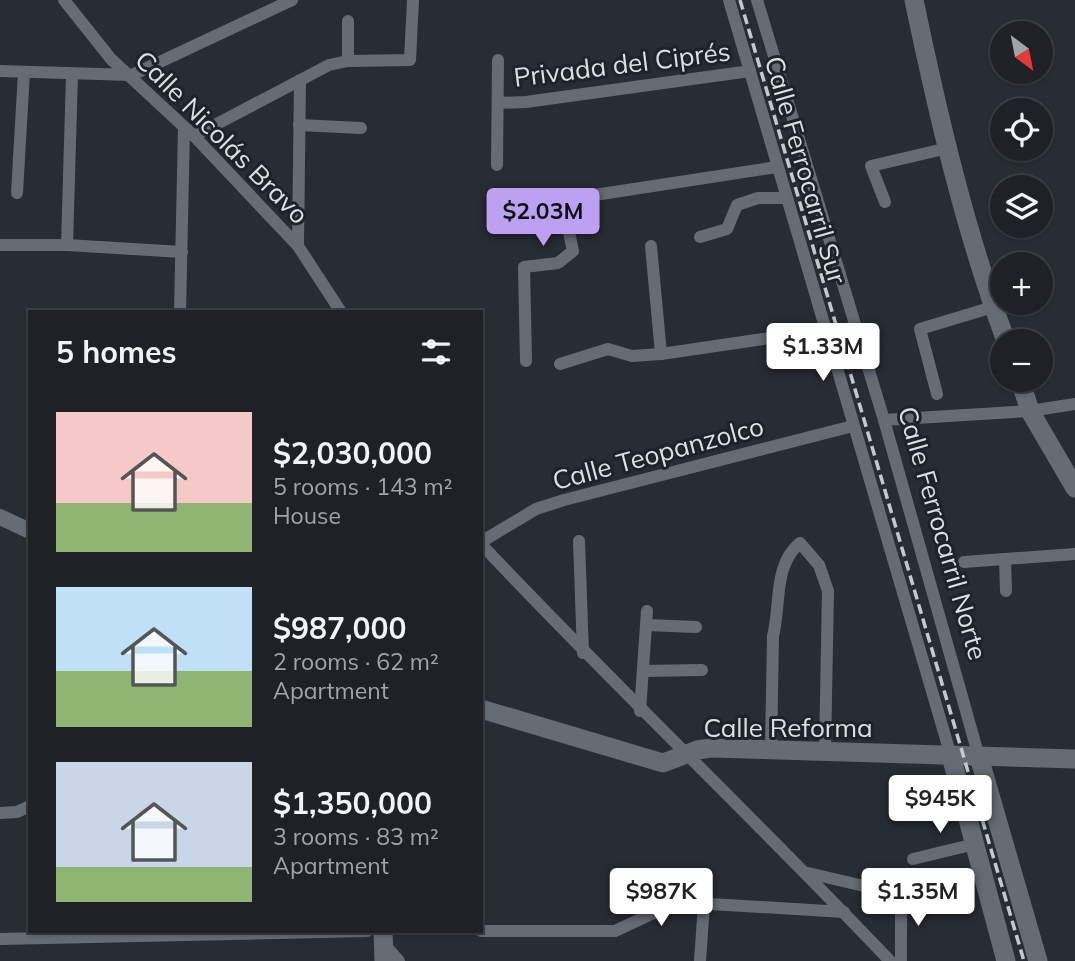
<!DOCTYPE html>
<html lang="en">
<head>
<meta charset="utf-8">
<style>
	body { margin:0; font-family:Mulish,sans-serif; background:#2b2f33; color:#f1f3f6; height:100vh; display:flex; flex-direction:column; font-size:26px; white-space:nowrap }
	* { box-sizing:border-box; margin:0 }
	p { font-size:23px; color:#a1a4a7 }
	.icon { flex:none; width:38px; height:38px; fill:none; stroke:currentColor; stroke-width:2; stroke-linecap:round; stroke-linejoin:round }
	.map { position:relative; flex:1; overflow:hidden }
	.drawer { position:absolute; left:28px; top:310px; width:455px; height:623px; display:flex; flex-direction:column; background:#1e2227; border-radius:0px; box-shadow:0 2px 5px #0004,0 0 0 2px #3c3f44 }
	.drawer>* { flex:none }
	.needle { width:46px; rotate:148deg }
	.tools { position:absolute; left:990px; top:21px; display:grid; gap:14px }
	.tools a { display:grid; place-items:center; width:63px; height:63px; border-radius:50%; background:#1e2227; box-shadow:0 2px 5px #0004,0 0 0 2px #3c3f44; font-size:35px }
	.price { position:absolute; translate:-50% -60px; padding:0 16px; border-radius:7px; background:#fff; color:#222; font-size:23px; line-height:46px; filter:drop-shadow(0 2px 4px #0008) }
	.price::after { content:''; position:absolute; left:50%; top:42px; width:21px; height:16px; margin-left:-10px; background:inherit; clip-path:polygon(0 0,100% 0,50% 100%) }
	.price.on { background:#bca0f2; color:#111 }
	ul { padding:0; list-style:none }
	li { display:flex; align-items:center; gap:21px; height:175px; padding:0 28px }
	li span { display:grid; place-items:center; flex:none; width:196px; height:140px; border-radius:0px; color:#555 }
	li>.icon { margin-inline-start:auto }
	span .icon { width:84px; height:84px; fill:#fffc; stroke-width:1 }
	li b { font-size:30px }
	h2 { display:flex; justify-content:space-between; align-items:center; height:84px; padding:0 28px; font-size:30px }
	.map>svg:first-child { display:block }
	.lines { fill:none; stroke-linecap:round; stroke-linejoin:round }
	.minor { stroke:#666c74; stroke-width:12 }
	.tertiary { stroke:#666c74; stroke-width:16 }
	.secondary { stroke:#666c74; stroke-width:19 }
	.rail { stroke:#c5c9cd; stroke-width:3.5; stroke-dasharray:10 5; stroke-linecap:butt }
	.labels { text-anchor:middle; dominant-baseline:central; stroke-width:6; stroke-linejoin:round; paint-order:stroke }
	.street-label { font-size:26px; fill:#dce0e4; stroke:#1e232a }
</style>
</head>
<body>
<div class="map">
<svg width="1075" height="961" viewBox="0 0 1075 961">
	<rect width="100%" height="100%" fill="#282d34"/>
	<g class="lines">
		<!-- minor -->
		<g class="minor">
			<path d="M 64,0 L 111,59 L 194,136 L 298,246 L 341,312"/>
			<path d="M 729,0 L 951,756"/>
			<path d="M 757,0 L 884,420 L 979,757"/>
			<path d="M 348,21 L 348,61"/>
			<path d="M 0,71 L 132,75 L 292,0"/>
			<path d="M 499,103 L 526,102 L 750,71"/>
			<path d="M 299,125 L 361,128"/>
			<path d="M 194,136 L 329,65 L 348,61 L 410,60 L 413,0"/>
			<path d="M 497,165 L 498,60"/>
			<path d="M 17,193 L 24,72"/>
			<path d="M 885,202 L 871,166 L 948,148"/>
			<path d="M 506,203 L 562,200 L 777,167"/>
			<path d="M 700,237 L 727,229 L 737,205 L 758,198 L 786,198"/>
			<path d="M 0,245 L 67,245 L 182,252"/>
			<path d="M 67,245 L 72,74"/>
			<path d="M 298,246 L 300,80"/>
			<path d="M 651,246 L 661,354"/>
			<path d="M 180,312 L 184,128"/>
			<path d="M 526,361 L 524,267 L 558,263 L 573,251 L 562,200"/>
			<path d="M 560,364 L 608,349 L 632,356 L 661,354 L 825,330"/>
			<path d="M 937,394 L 920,329 L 993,307"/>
			<path d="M 884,420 L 1030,411 L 1075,404"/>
			<path d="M 579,541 L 583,653"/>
			<path d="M 481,542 L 536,509 L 564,500 L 853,426"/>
			<path d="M 481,544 C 615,686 756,820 890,961"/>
			<path d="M 1005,559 L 1006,591"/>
			<path d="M 964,562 L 1075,554"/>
			<path d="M 647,625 L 696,627"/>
			<path d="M 643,671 L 702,670"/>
			<path d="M 640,711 L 647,611"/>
			<path d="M 771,750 L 773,636 C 781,605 773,565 800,543 L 819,565 L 828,591 L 825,752"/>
			<path d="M 0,813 L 17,812 L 30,806"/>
			<path d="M 913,859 L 975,844"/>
			<path d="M 808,873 L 894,893 L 901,897 L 901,961"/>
			<path d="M 481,931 L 615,931 L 677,902 L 844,912"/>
			<path d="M 0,939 L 367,931"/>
			<path d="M 384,944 L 399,961"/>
			<path d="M 700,961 L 704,904"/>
		</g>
		<!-- tertiary -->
		<path class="tertiary" d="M 0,517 L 30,531"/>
		<!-- secondary -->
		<g class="secondary">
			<path d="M 914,0 C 938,115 965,231 1006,341"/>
			<path d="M 1020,380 L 1030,411 L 1075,488"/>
			<path d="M 481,709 L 663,763 L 697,750 L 711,748 L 1075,759"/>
			<path d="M 951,756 L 1006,961"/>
			<path d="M 979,757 L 1038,961"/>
			<path d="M 383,931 L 384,961"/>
		</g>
		<!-- rail -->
		<path class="rail" d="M 740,0 L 1024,961"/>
	</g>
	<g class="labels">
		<!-- street labels -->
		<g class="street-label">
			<text transform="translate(622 64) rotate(-7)">Privada del Ciprés</text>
			<text transform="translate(222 137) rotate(45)">Calle Nicolás Bravo</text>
			<text transform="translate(806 170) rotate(74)">Calle Ferrocarril Sur</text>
			<text transform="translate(658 453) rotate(-15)">Calle Teopanzolco</text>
			<text transform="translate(943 533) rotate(74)">Calle Ferrocarril Norte</text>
			<text x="788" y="727">Calle Reforma</text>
		</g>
	</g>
</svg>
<div class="tools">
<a><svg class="needle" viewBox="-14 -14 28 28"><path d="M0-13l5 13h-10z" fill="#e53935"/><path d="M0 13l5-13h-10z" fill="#a1a4a7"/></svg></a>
<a><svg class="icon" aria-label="locate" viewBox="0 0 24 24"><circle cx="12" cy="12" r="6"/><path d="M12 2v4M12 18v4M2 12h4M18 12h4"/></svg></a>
<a><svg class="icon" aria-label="layers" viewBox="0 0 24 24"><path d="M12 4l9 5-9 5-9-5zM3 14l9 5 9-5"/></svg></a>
<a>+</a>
<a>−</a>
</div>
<b class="price on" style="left:543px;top:248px">$2.03M</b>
<b class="price" style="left:823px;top:383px">$1.33M</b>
<b class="price" style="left:940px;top:835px">$945K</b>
<b class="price" style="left:661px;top:928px">$987K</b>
<b class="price" style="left:918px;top:928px">$1.35M</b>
<section class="drawer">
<h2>5 homes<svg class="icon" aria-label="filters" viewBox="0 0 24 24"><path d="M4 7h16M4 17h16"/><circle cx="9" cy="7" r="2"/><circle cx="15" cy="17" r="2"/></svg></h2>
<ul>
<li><span style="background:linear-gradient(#f6c9c9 65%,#8fb573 0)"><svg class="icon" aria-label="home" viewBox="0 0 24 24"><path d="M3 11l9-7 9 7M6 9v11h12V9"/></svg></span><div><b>$2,030,000</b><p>5 rooms · 143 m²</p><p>House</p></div></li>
<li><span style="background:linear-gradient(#bfe0f5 60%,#8fb573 0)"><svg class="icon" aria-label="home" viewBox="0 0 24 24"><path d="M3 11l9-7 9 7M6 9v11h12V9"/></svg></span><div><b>$987,000</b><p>2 rooms · 62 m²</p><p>Apartment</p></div></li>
<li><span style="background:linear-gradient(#c9d6e8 75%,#8fb573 0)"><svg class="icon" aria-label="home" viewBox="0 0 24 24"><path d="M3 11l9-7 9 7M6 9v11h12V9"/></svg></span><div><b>$1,350,000</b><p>3 rooms · 83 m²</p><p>Apartment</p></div></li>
</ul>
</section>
</div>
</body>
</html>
